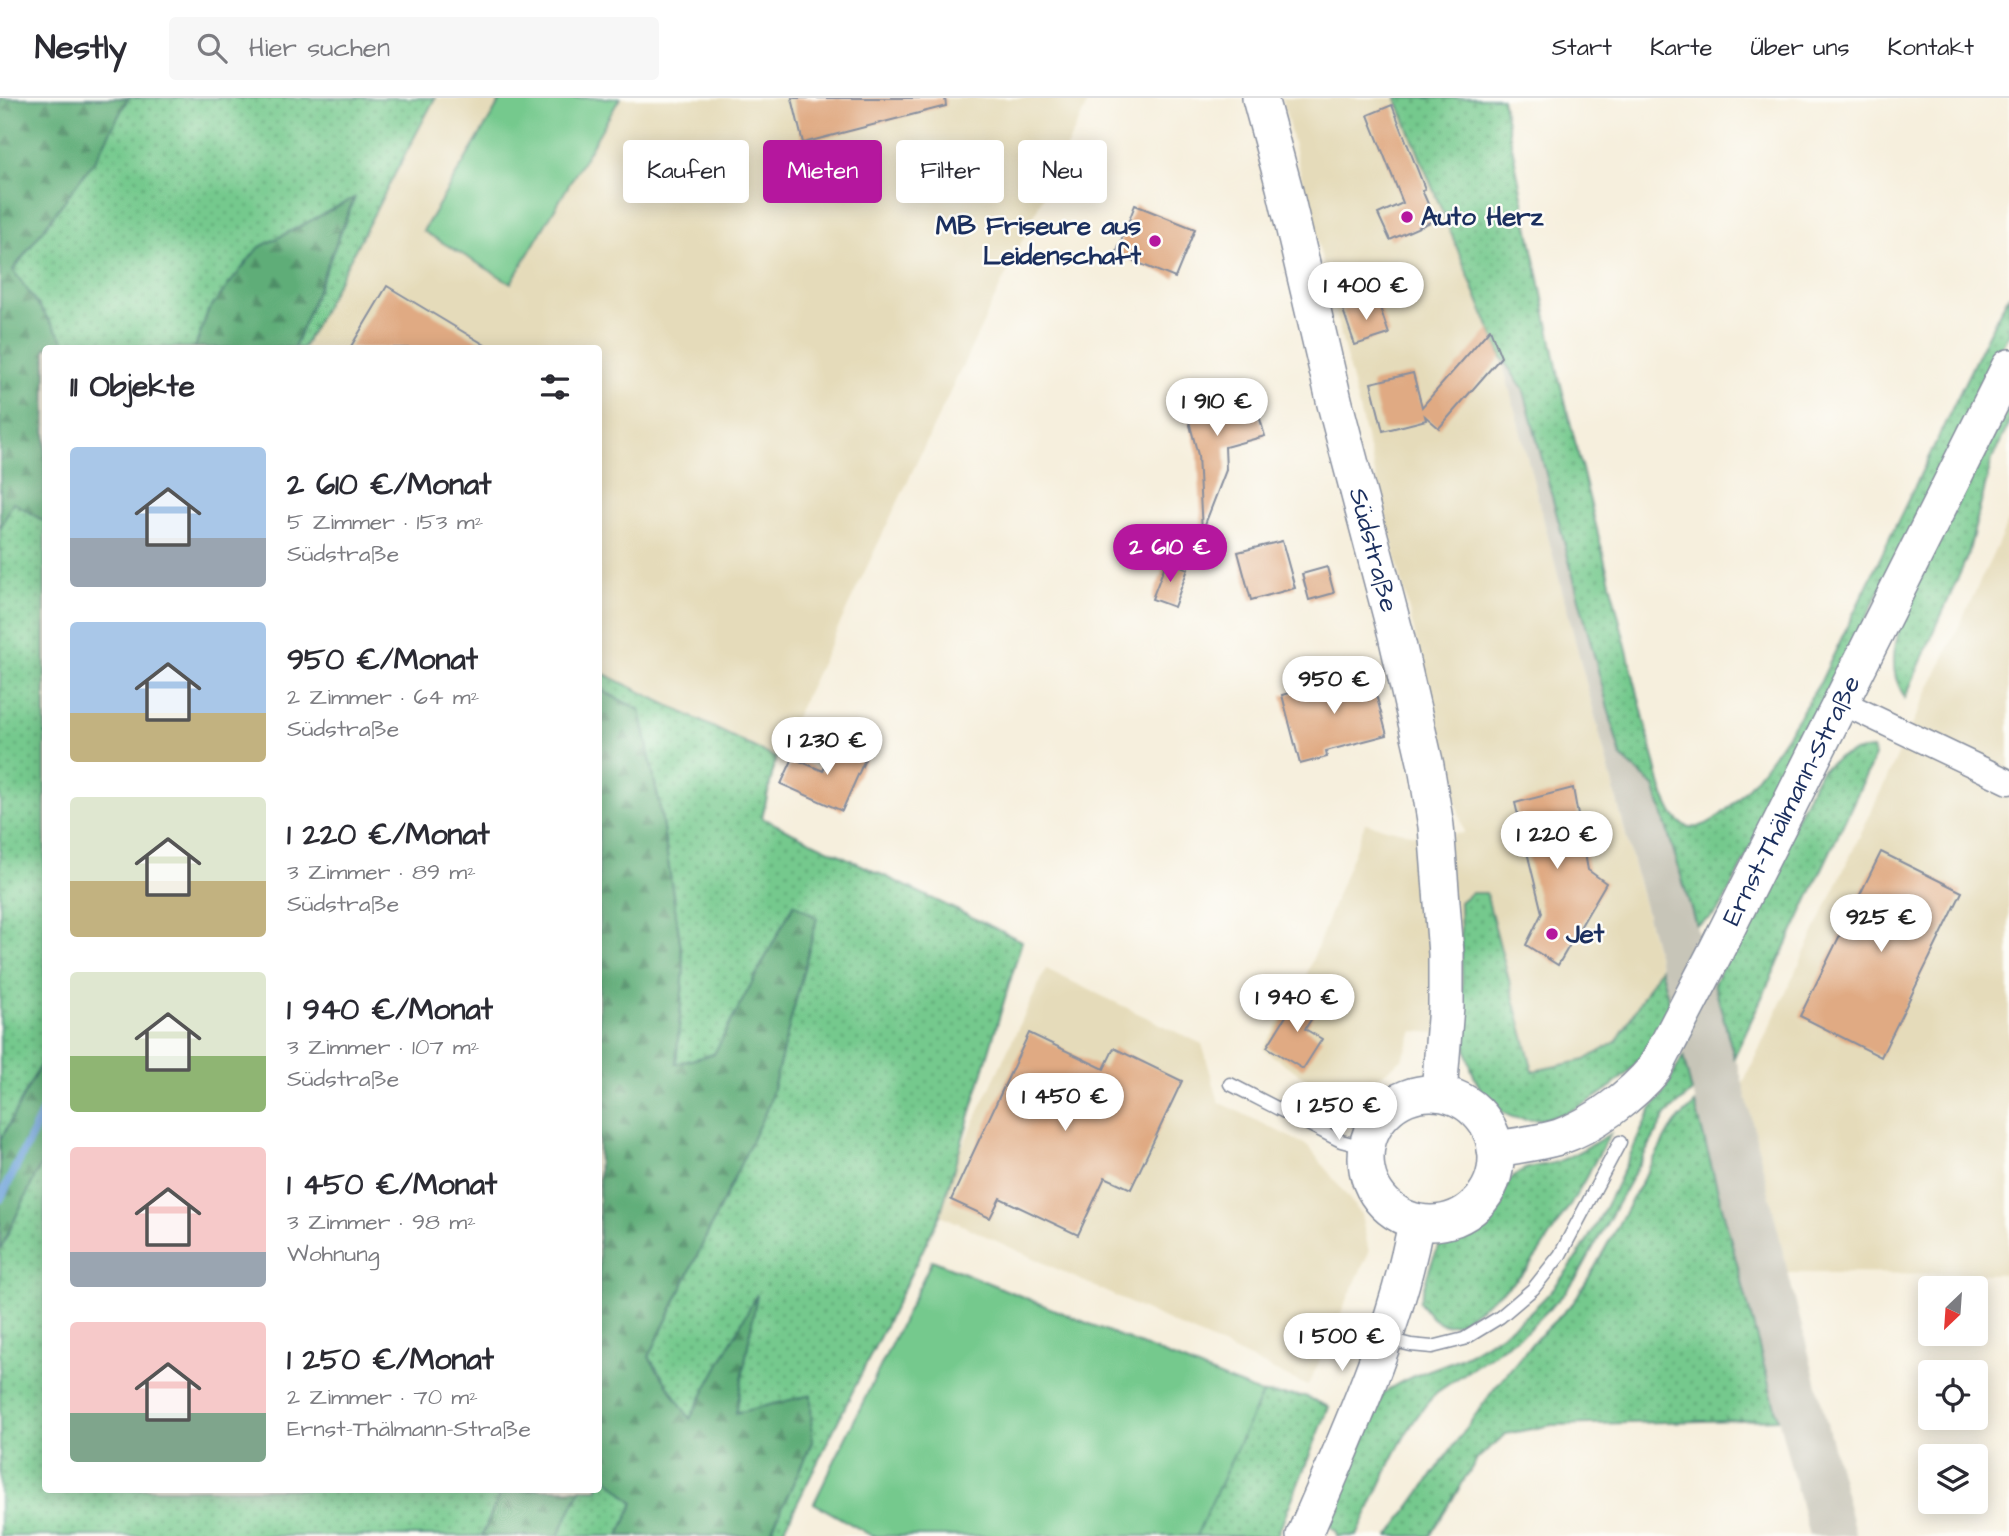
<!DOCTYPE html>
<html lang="de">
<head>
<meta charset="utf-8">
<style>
	body { margin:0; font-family:"Architects Daughter",sans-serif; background:#f7f7f7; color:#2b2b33; height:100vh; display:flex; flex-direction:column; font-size:26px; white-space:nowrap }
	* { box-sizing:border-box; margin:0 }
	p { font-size:23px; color:#7c7c81 }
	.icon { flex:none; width:38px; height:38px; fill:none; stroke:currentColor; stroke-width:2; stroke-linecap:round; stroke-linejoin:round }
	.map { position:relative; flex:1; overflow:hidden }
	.panel { position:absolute; left:42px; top:247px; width:560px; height:1148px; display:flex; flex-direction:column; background:#fff; border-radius:7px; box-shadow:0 4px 18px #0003 }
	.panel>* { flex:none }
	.top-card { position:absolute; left:623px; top:42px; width:665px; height:63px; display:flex; gap:14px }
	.needle { width:46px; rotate:205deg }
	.buttons { position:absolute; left:1918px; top:1178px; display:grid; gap:14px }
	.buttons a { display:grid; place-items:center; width:70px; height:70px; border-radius:7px; background:#fff; box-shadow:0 4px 18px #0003; font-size:35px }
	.price { position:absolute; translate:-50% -60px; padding:0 16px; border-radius:24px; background:#fff; color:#222; font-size:23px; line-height:46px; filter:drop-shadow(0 2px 4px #0008) }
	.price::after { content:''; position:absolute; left:50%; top:42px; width:21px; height:16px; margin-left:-10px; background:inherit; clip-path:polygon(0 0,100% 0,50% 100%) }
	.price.active { background:#b5179e; color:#fff }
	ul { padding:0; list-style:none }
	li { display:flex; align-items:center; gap:21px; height:175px; padding:0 28px }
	li span { display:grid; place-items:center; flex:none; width:196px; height:140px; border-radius:7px; color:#555 }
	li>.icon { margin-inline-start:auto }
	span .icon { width:84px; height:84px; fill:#fffc; stroke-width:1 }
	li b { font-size:30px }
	h2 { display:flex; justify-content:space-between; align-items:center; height:84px; padding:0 28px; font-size:30px }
	.pill { padding:0 24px; border-radius:7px; background:#fff; box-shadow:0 4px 18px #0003; font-size:24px; line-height:63px }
	.pill.active { background:#b5179e; color:#fff }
	header { display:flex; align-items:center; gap:42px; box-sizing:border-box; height:98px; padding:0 35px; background:#fff; border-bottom:2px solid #e1e1e2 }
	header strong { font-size:33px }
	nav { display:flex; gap:38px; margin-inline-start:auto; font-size:24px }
	.search { width:490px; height:63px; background:#f7f7f7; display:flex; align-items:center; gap:18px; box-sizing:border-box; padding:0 24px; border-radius:7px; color:#7c7c81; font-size:26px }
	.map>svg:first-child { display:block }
	.built { fill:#e5dbba }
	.railway { fill:#c7c5b8 }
	.grass { fill:url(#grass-dots); stroke:#487c76; stroke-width:2 }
	.forest { fill:url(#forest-firs); stroke:#3d6e6b; stroke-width:2 }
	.park { fill:#74c98d; stroke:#487c76; stroke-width:2 }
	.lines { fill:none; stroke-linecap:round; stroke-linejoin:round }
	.stream { stroke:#6ca1d9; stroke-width:9 }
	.building { fill:#e0aa83 }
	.service-casing { stroke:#888f9e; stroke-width:15 }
	.minor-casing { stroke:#888f9e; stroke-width:27 }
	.secondary-casing { stroke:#888f9e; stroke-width:38 }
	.service { stroke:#fff; stroke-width:12 }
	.minor { stroke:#fff; stroke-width:24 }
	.secondary { stroke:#fff; stroke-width:35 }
	.poi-dot { fill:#b5179e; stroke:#fdfcf7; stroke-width:2.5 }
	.labels { text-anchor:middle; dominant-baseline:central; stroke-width:5; stroke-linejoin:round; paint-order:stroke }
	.poi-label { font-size:26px; font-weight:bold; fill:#1b2f5e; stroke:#fdfcf7; text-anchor:start }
	.street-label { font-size:26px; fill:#1b2f5e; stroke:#fdfcf7 }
</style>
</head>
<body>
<header>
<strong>Nestly</strong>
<div class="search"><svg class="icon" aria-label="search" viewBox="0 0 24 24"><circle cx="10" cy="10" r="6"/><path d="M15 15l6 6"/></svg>Hier suchen</div>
<nav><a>Start</a><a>Karte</a><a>Über uns</a><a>Kontakt</a></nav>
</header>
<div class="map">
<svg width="2009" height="1438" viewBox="0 0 2009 1438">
	<defs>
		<pattern id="grass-dots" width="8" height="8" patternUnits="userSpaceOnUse" patternTransform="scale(1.75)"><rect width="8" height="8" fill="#74c98d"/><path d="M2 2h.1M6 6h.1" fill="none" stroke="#5ea476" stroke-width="1.8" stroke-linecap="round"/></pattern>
		<pattern id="forest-firs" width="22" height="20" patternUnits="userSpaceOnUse" patternTransform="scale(1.75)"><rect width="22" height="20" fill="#5fad78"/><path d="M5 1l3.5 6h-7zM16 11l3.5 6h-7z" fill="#4e8d66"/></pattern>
	</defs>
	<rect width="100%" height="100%" fill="#fdfcf7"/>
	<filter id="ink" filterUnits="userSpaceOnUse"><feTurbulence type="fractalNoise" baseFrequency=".0143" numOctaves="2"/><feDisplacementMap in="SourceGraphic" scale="14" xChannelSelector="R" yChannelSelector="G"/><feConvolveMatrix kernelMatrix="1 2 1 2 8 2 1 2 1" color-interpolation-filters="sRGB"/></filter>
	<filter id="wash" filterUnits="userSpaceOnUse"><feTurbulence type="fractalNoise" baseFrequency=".00686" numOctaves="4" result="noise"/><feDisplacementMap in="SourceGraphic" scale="28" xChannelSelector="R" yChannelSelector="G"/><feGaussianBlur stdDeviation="1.57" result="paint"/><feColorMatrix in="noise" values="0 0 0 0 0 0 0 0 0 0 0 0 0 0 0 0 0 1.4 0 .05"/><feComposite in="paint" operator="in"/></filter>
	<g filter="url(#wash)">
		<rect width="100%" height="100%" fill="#f6efdd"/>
		<!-- built -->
		<g class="built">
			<path d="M 435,0 L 1090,0 L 776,660 L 599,573 L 598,250 L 303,250 Z"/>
			<path d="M 1282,0 L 1396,0 L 1501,259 L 1660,870 L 1617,943 L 1585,962 L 1533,974 L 1494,940 L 1413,933 L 1403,960 L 1344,1007 L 1263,951 L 1303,886 L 1365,725 L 1424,739 L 1464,735 Z"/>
			<path d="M 2009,422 L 2009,1176 L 1788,1175 L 1743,985 Z"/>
			<path d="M 1046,871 L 1202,946 L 1219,1004 L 1308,1048 L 1361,1116 L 1369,1154 L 1308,1288 L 932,1113 Z"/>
		</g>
		<!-- railway -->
		<path class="railway" d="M 1396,0 L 1490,0 L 1654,688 L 1743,985 L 1788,1175 L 1856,1438 L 1809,1438 L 1501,259 Z"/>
		<!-- grass -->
		<g class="grass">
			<path d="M 128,0 L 435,0 L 303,250 L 294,250 L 354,102 L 208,213 L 195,250 L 69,250 L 13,173 L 97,58 Z"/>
			<path d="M 1396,0 L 1502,0 L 1559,279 L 1662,693 C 1668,705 1673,723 1686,728 C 1726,744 1803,612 1821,583 L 1988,236 L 2009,197 L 2009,235 L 1721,809 L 1710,820 L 1696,827 L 1654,688 L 1621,659 L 1524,293 L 1501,258 Z"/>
			<path d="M 2009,303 L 2009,326 L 1992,361 L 1968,457 L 1905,600 C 1902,594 1898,587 1896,580 C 1889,555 1901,527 1908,504 Z"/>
			<path d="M 13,403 L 45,424 L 45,958 L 0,1043 L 0,431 Z"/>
			<path d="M 598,573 L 776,660 L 762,720 L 1022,843 L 940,1117 L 781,1438 L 769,1438 L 812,1344 L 810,1298 L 736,1315 L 756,1199 L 690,1321 L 649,1259 L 769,1006 L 817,820 L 794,806 L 714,956 L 676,966 L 684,870 L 660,710 L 640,612 L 599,591 Z"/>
			<path d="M 1872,651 L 1875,658 L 1734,959 L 1714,885 L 1819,675 C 1835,659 1849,653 1872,651 Z"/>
			<path d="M 1471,795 L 1486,795 L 1533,973 L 1585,962 L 1617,943 L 1660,870 L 1671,911 C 1661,929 1651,949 1637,965 C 1608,997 1538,1044 1496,1010 C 1477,994 1469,967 1464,943 L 1460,804 Z"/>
			<path d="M 1683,958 L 1692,994 L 1666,1017 L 1578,1178 L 1563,1197 L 1527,1233 L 1437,1294 C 1399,1334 1380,1389 1357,1438 L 1337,1438 L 1337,1434 L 1328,1426 L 1383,1296 C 1407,1276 1439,1271 1466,1257 C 1480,1250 1494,1240 1507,1232 C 1583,1181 1614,1088 1652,1010 L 1661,1000 Z"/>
			<path d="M 1695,1006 L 1778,1321 L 1552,1327 L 1506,1336 L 1477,1361 L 1430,1438 L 1389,1438 L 1494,1291 L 1534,1243 L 1573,1205 L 1595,1169 L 1667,1037 L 1678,1022 Z"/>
			<path d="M 1610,1036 L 1575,1099 L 1539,1155 L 1526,1172 L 1508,1189 L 1459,1225 L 1445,1227 L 1432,1220 L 1419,1204 C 1427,1182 1433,1146 1454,1132 C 1466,1124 1481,1121 1490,1110 C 1501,1097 1506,1081 1521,1073 C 1531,1067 1542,1068 1553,1065 C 1573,1059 1592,1046 1610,1036 Z"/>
			<path d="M 45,1058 L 46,1391 L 502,1391 L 482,1438 L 0,1438 L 0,1152 Z"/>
			<path d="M 1262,1296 L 1305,1298 L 1329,1309 L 1277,1438 L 1195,1438 Z"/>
			<path d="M 599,1372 L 634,1405 L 619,1438 L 558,1438 L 581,1391 L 598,1391 Z"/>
		</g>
		<!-- forest -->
		<g class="forest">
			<path d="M 0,0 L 128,0 L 97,59 L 13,172 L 69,250 L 46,250 L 45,424 L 13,404 L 0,431 Z"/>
			<path d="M 354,100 L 294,250 L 195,250 L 208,213 L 258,150 Z"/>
			<path d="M 598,591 L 640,612 L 660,710 L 684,870 L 676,966 L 714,956 L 794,806 L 817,820 L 769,1006 L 649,1259 L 690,1321 L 757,1196 L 736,1315 L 811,1297 L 812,1344 L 769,1438 L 619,1438 L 634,1405 L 599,1372 Z"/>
			<path d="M 45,958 L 45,1058 L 0,1152 L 0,1043 Z"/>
			<path d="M 502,1391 L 581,1391 L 558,1438 L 482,1438 Z"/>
		</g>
		<!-- park -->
		<g class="park">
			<path d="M 502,0 L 620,0 L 511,185 L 423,133 Z"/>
			<path d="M 932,1162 L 1262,1296 L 1196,1438 L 872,1438 L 814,1405 Z"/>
		</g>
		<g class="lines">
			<!-- stream -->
			<path class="stream" d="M 0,1101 L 46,1008"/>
		</g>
		<g id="blocks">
			<!-- building -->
			<g class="building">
				<path d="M 792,0 L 945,0 L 946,8 L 803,45 Z"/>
				<path d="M 1392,7 L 1425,91 L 1422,92 L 1435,122 L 1390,142 L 1378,116 L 1403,105 L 1368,17 Z"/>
				<path d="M 1135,107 L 1195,131 L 1175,180 L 1116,156 Z"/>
				<path d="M 387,188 L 490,250 L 350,250 Z"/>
				<path d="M 1377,201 L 1389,236 L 1355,247 L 1343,212 Z"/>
				<path d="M 1490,231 L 1501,259 L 1439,330 L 1425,318 L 1426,322 L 1383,333 L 1371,285 L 1413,275 L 1422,309 Z"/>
				<path d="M 1226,288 L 1235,317 L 1257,311 L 1265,338 L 1225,349 L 1226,372 L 1202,434 L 1198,357 L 1183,301 Z"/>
				<path d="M 1282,443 L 1295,490 L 1251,502 L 1238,454 Z"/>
				<path d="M 1167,462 L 1188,471 L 1174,509 L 1152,501 Z"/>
				<path d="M 1327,469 L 1334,495 L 1309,502 L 1302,476 Z"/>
				<path d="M 1370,574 L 1387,637 L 1326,653 L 1327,659 L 1300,666 L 1282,597 Z"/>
				<path d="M 836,646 L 866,659 L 842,713 L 781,686 L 793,660 L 823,673 Z"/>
				<path d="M 1573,690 L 1588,772 L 1606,785 L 1558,867 L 1526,847 L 1542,815 L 1515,705 Z"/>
				<path d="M 1881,754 L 1962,794 L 1881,959 L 1800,918 Z"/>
				<path d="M 1299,897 L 1319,909 L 1305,931 L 1322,941 L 1303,971 L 1267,949 Z"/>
				<path d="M 1029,935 L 1104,971 L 1114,950 L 1182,983 L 1131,1091 L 1105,1079 L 1078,1137 L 1000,1100 L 990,1120 L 951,1102 Z"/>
			</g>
		</g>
	</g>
	<g filter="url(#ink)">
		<use href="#blocks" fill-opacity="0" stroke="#888f9e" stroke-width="2"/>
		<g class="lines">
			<defs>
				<g id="service">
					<path d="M 1230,986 L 1341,1043 L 1367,1050"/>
					<path d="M 1387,1241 L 1411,1247 L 1432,1249 L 1464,1241 L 1500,1219 L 1533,1191 L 1560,1157 L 1620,1044"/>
				</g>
				<path id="minor" d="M 1841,604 L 2009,684"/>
				<g id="secondary">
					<path id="s1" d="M 1260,0 L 1284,89 L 1335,306 L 1396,537 L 1426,668 L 1436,728 L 1446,856 L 1446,908 L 1439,995"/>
					<circle cx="1431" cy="1060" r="65"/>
					<path id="s2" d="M 1495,1051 C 1516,1048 1538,1045 1559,1039 C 1592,1028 1633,997 1655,970 L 1716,853 L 2009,269"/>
					<path d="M 1304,1438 C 1348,1336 1396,1233 1416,1124"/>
				</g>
			</defs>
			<!-- service casing -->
			<use href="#service" class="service-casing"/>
			<!-- minor casing -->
			<use href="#minor" class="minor-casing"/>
			<!-- secondary casing -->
			<use href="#secondary" class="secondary-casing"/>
			<!-- service -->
			<use href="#service" class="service"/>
			<!-- minor -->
			<use href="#minor" class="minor"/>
			<!-- secondary -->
			<use href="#secondary" class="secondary"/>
		</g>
	</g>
	<!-- markers -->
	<g class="poi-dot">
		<circle cx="1407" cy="119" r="7"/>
		<circle cx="1155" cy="143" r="7"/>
		<circle cx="1552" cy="836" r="7"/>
	</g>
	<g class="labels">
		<!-- poi labels -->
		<g class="poi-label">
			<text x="1421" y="119">Auto Herz</text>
			<text x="1141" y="128" text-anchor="end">MB Friseure aus<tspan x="1141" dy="30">Leidenschaft</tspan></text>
			<text x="1566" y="836">Jet</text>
		</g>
		<!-- street labels -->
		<g class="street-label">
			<text stroke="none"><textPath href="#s1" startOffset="466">Südstraße</textPath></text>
			<text stroke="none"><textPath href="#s2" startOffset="485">Ernst-Thälmann-Straße</textPath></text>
		</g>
	</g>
</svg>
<div class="buttons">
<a><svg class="needle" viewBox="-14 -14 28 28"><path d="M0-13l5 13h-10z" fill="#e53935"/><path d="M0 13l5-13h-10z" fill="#7c7c81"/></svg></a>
<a><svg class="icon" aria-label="locate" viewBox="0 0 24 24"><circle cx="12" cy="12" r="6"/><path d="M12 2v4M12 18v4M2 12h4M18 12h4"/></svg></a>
<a><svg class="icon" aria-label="layers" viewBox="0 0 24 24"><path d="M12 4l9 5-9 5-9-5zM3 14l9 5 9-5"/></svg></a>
</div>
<b class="price" style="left:1366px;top:224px">1 400 €</b>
<b class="price" style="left:1217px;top:340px">1 910 €</b>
<b class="price active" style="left:1170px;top:486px">2 610 €</b>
<b class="price" style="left:1334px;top:618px">950 €</b>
<b class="price" style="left:827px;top:679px">1 230 €</b>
<b class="price" style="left:1557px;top:773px">1 220 €</b>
<b class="price" style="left:1881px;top:856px">925 €</b>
<b class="price" style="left:1297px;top:936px">1 940 €</b>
<b class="price" style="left:1065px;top:1035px">1 450 €</b>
<b class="price" style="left:1339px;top:1044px">1 250 €</b>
<b class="price" style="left:1342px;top:1275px">1 500 €</b>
<div class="top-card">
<a class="pill">Kaufen</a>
<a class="pill active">Mieten</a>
<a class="pill">Filter</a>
<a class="pill">Neu</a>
</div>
<section class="panel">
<h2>11 Objekte<svg class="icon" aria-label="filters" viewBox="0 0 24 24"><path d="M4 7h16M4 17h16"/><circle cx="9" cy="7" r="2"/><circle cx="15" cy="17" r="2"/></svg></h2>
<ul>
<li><span style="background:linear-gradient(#a9c7e8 65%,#9aa5b1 0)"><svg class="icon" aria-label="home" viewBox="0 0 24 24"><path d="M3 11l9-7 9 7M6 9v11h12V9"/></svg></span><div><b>2 610 €/Monat</b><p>5 Zimmer · 153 m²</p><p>Südstraße</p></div></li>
<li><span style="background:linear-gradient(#a9c7e8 65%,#c2b280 0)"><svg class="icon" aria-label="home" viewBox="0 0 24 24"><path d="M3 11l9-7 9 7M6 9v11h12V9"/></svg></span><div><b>950 €/Monat</b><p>2 Zimmer · 64 m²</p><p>Südstraße</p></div></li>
<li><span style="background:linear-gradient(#dfe7d0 60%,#c2b280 0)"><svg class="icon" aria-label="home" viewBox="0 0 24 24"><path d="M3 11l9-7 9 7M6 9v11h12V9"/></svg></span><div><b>1 220 €/Monat</b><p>3 Zimmer · 89 m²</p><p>Südstraße</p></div></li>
<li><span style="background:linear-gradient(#dfe7d0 60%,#8fb573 0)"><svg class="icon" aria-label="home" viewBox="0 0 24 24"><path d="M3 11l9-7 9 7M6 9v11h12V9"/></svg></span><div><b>1 940 €/Monat</b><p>3 Zimmer · 107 m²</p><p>Südstraße</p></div></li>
<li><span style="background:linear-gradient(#f6c9c9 75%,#9aa5b1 0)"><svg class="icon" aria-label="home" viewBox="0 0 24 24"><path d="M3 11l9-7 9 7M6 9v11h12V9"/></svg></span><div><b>1 450 €/Monat</b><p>3 Zimmer · 98 m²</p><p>Wohnung</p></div></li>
<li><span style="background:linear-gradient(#f6c9c9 65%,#7fa58c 0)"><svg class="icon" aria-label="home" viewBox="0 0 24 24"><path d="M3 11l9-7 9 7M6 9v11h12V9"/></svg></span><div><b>1 250 €/Monat</b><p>2 Zimmer · 70 m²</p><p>Ernst-Thälmann-Straße</p></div></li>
</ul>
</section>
</div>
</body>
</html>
